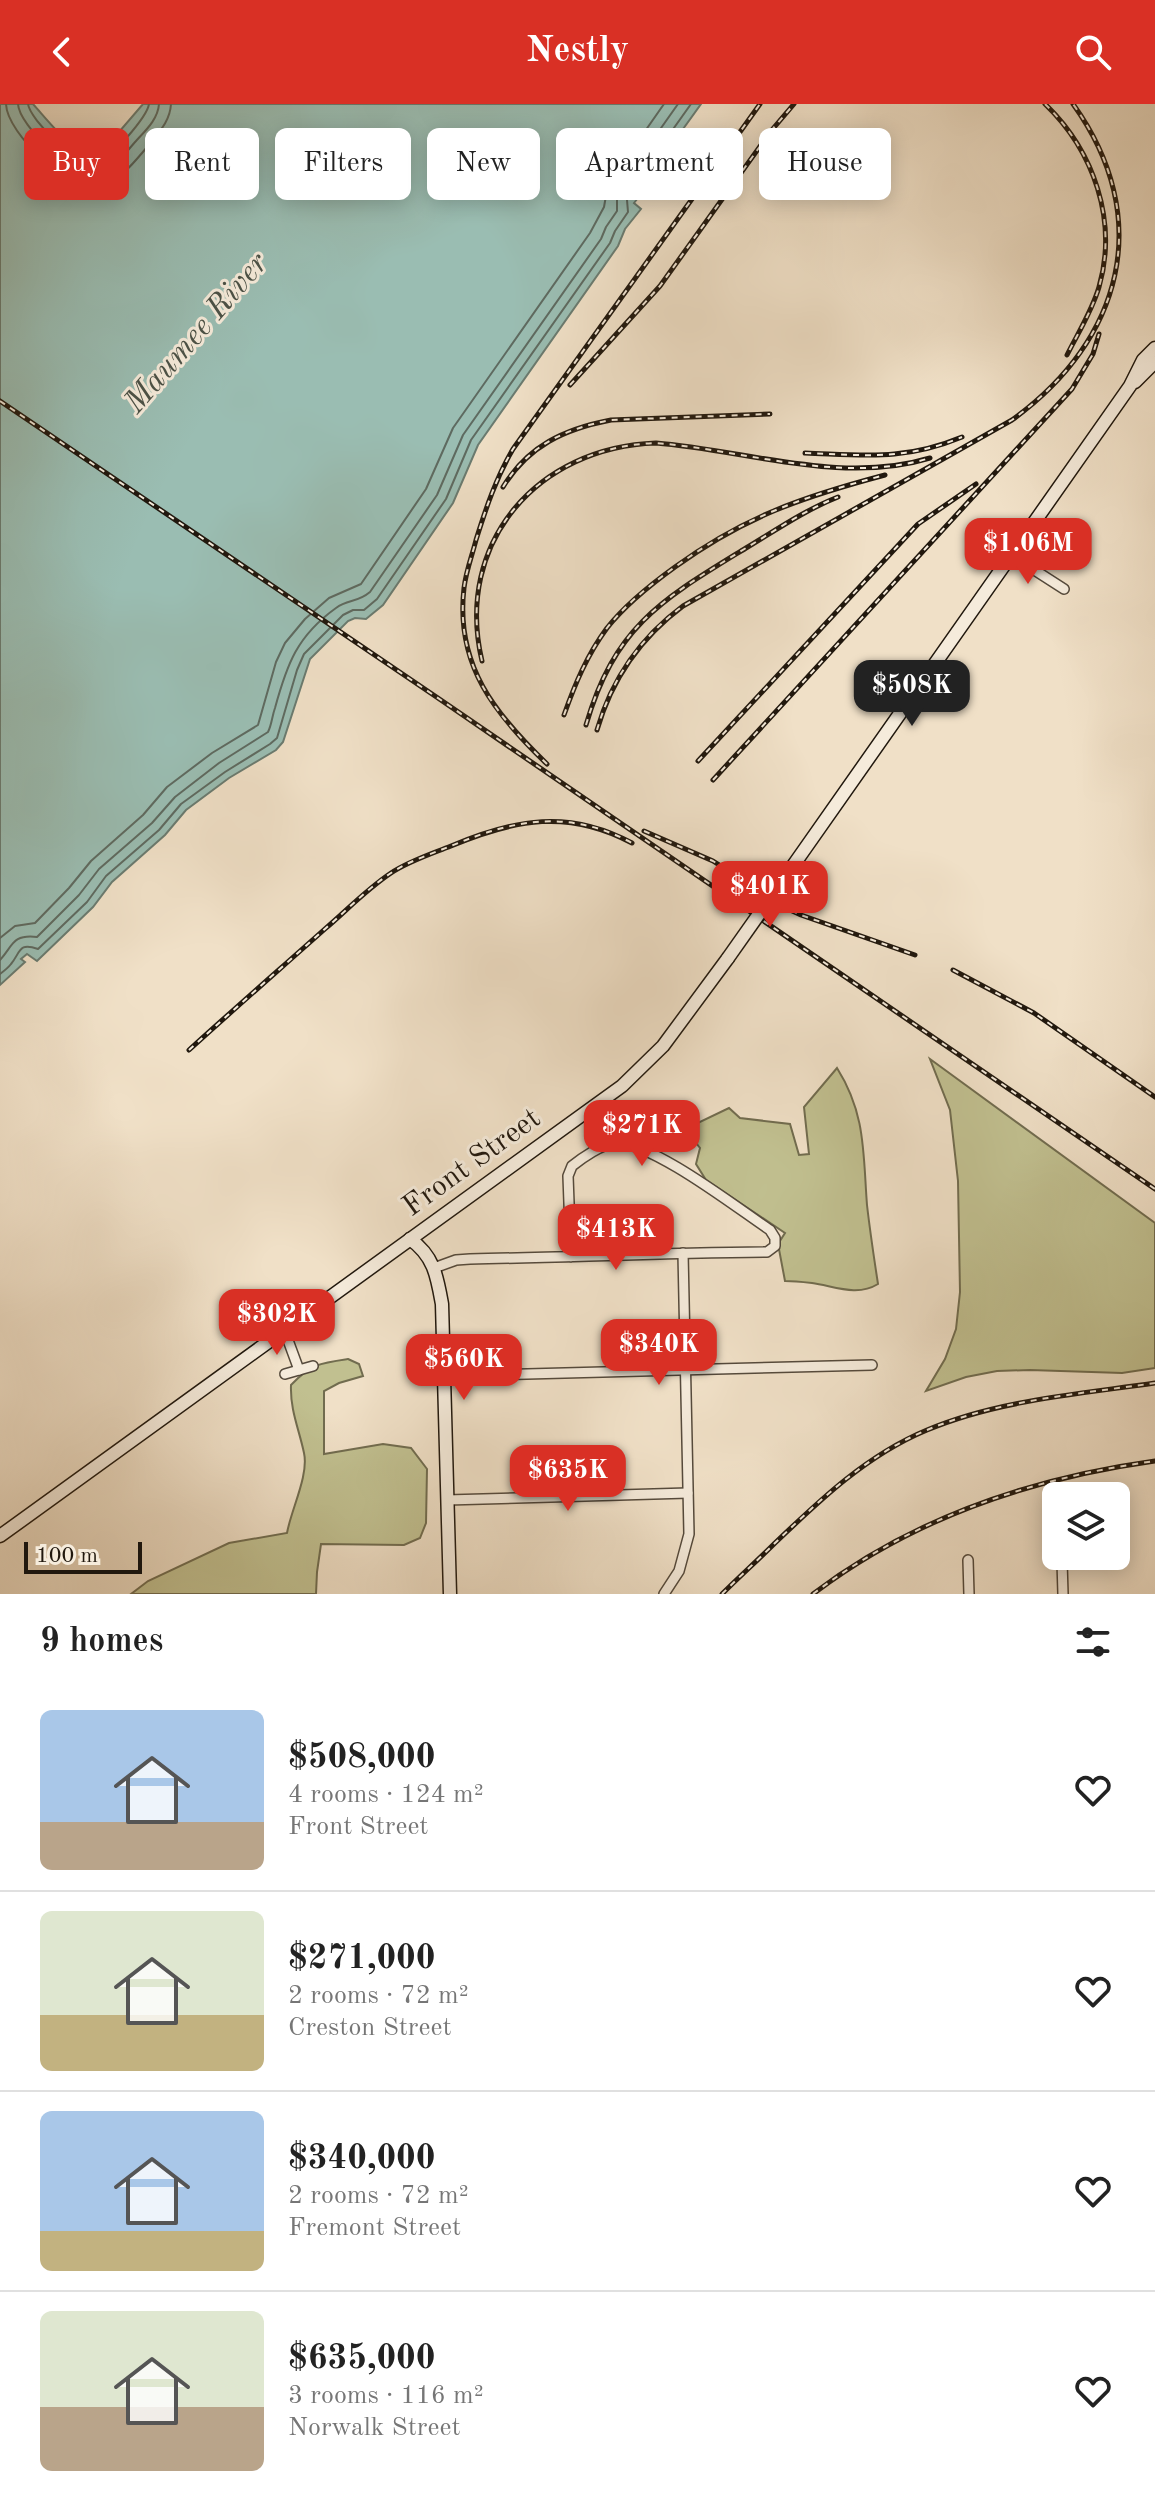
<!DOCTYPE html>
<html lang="en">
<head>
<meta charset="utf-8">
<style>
	body { margin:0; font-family:"Old Standard TT",serif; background:#f2f2f2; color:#222; height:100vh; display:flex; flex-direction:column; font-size:30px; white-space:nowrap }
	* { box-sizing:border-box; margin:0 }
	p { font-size:26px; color:#767676 }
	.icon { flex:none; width:44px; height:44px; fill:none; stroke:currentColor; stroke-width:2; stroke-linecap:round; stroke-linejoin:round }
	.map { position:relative; height:1490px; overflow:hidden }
	.drawer { display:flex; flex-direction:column; background:#fff; flex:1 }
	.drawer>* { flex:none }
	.hud { position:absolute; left:24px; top:24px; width:1108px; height:72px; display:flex; gap:16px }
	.controls { position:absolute; left:1042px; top:1378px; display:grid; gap:16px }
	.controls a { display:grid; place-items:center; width:88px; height:88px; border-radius:12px; background:#fff; box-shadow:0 4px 20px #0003; font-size:40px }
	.scale { position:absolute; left:24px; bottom:20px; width:118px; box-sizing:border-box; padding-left:8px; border:4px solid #21180e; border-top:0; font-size:22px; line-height:28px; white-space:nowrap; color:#21180e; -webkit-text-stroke:6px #f5ebdb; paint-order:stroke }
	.price { position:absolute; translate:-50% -68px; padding:0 18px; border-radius:16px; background:#d93025; color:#fff; font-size:26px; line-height:52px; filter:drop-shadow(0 2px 4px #0008) }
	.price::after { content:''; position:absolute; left:50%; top:48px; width:24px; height:18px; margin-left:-12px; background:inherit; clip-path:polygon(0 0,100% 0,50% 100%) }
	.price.active { background:#222; color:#fff }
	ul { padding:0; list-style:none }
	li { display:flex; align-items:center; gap:24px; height:200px; padding:0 40px }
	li+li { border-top:2px solid #e0e0e0 }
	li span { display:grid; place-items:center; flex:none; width:224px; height:160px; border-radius:12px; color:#555 }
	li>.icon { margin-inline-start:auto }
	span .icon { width:96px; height:96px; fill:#fffc; stroke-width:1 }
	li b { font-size:34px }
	h2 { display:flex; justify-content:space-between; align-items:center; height:96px; padding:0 40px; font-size:34px }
	.pill { padding:0 28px; border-radius:12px; background:#fff; box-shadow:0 4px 20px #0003; font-size:28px; line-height:72px }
	.pill.active { background:#d93025; color:#fff }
	header { display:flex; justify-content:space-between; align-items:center; height:104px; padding:0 40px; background:#d93025; color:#fff; font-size:36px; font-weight:800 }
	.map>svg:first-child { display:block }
	.green { fill:#c1c090; stroke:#716c4f; stroke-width:2 }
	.water { fill:#9abdb2; stroke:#6a7b70; stroke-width:2 }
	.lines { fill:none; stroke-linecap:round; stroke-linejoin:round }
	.shore { stroke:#5e6a60; stroke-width:2 }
	.street-casing { stroke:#554a3c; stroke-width:12 }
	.secondary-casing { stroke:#21180e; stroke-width:15 }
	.street { stroke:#f5ebdb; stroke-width:9 }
	.secondary { stroke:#f5ebdb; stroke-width:12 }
	.rail-casing { stroke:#21180e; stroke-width:5 }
	.rail { stroke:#f5ebdb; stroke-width:2; stroke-dasharray:6; stroke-linecap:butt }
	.secondary-bridge-casing { stroke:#21180e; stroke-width:15; stroke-linecap:butt }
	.secondary-bridge { stroke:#f5ebdb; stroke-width:12 }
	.labels { text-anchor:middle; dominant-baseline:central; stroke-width:6; stroke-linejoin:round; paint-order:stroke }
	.street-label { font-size:30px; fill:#21180e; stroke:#f5ebdb }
	.water-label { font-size:32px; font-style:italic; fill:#4b5247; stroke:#f5ebdb }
</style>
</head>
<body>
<header><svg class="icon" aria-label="back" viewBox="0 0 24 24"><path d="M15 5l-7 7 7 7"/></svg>Nestly<svg class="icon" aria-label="search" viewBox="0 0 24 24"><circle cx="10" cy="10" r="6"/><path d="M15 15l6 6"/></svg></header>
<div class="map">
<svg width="1155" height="1490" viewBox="0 0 1155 1490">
	<rect width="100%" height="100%" fill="#f0e0c7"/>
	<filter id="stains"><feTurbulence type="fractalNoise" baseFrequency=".0025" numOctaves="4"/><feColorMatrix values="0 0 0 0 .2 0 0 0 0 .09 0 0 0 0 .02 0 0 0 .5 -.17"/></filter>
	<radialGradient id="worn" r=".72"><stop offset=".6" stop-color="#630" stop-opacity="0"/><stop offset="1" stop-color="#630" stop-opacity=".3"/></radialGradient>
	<!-- green -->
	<g class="green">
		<path d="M 930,955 L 1155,1119 L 1155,1264 L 1122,1269 L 1030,1266 L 997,1267 L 966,1273 L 926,1287 L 945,1255 L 956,1225 L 960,1188 L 958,1077 L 950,1006 Z"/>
		<path d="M 837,964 C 866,1010 863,1049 867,1101 C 870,1127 874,1154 878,1180 C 857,1193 834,1182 812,1179 C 803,1178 794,1177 785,1177 L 778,1140 L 785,1129 L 706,1076 L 696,1060 L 700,1044 L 685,1025 L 729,1004 L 740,1014 L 790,1020 L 799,1051 L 809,1050 L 804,1003 Z"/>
		<path d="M 348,1255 L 359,1260 L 363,1272 L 339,1279 L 324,1287 L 324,1350 L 383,1340 L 411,1344 L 427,1365 L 426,1419 L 420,1434 L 404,1441 L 321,1440 L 317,1468 L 316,1490 L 131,1490 L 148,1477 L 229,1439 L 287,1429 C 291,1406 309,1371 304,1349 C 299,1325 290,1306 291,1281 C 311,1260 320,1259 348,1255 Z"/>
	</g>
	<!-- water -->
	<path class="water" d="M 0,0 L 33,0 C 47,15 80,60 101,49 L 143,0 L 701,0 L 673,39 L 673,42 L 646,77 L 646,84 L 634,99 L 641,105 L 625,125 L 618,142 L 478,341 L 453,399 L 383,501 L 366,515 L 355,514 L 348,517 L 310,555 L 283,638 L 276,646 L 229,674 L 186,706 L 165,731 L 112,778 L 93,803 L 37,857 L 27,850 L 21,855 L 25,858 L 0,881 Z"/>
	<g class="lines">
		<!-- shore -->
		<g class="shore">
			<path d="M 6,0 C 7,30 70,89 102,81 C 121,76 135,57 148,42 C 158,29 170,18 171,0"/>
			<path d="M 18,0 C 19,22 75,75 99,69 C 114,65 126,48 136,37 C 146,26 158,15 159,0"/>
			<path d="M 28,0 C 30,16 78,63 96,60 C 109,57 147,13 149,0"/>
			<path d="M 0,834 L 15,822 L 35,819 L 69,784 L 91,757 L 143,711 L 167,683 L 212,649 L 258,621 L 276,558 L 285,539 L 305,515 L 329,494 L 361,480 L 426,385 L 453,324 L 590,129 L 604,103 L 607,86 L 620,63 L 664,0"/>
			<path d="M 0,856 C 13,842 12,830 37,833 L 79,791 L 99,765 L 152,719 L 175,693 L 219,659 L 268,628 C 272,620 272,612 275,604 C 287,560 297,532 336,504 C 348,495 357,499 370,488 L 437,391 L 463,331 L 601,135 L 606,123 L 617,107 L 617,93 L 628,77 L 630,68 L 678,0"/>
			<path d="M 0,870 C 4,867 8,864 11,860 C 21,848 18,838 38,845 L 87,798 L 106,772 L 159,726 L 181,700 L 225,668 L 270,640 L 277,634 L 297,566 L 304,550 L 343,511 L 353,506 L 364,506 L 377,495 L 446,395 L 471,336 L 610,139 L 615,127 L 628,108 L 627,96 L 637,81 L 639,73 L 691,0"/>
		</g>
		<defs>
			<g id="street">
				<path d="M 1011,451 L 1064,485"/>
				<path d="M 434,1164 L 456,1156 L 470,1155 C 569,1153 668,1149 767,1148 L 775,1142 L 775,1134 L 770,1126 C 737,1104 651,1037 615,1039 C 602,1040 582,1054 572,1062 L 568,1072 L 571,1153"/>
				<path d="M 285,1228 L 299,1266"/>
				<path d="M 285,1270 L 313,1262"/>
				<path d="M 445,1272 L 872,1261"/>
				<path d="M 447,1396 L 688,1389"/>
				<path d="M 968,1456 L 969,1490"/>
				<path d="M 1062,1457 L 1063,1490"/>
				<path d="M 664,1490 L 679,1467 L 689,1430 L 683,1149"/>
			</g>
			<g id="secondary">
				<path d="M 1135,278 L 1155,258"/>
				<path d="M 783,776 L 1130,282 L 1143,256 L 1155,244"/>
				<path d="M 410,1135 C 434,1152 437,1172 442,1200 L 450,1490"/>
				<path d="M 0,1432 L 622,982 L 663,942 L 728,854"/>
			</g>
		</defs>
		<!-- street casing -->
		<use href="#street" class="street-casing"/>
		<!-- secondary casing -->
		<use href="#secondary" class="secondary-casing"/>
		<!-- street -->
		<use href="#street" class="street"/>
		<!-- secondary -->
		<use href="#secondary" class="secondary"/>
		<defs>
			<g id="rail">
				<path d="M 1045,0 C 1094,47 1118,117 1099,183 C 1092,207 1078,229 1067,251"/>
				<path d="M 570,281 L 660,182 L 771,27 L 794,0"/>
				<path d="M 0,297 L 435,592 L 1155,1085"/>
				<path d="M 805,349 C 865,351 904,357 962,333"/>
				<path d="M 503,383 C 528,342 564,325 611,316 L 770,310"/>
				<path d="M 482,557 C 454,438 538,343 656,339 C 746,346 841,381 930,354"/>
				<path d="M 564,611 C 575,580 587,551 607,524 C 626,500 650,481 675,463 C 744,413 802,393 885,371"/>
				<path d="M 586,621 C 615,521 663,495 746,444 C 776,426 805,406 838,393"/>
				<path d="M 597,626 C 612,574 640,534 683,502 L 1012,316 C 1123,236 1155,114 1073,0"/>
				<path d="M 698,657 L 918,420 L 976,380"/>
				<path d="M 547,660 C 495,610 455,561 464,484 C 466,467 472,452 476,436 C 486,404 496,374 513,345 L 760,0"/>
				<path d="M 713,676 L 1072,285 L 1093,250 L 1099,230"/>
				<path d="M 644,727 L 713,757 L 788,805 L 801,811 L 915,851"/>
				<path d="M 953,866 L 1034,909 L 1155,993"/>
				<path d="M 189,946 C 234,905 280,865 326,824 C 347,806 367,785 391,769 C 409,757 431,750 451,742 C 515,715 569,705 632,739"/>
				<path d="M 722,1490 C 739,1473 758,1456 775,1439 C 821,1395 867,1351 927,1326 C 998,1296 1080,1290 1155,1279"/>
				<path d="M 813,1490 C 913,1414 1032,1374 1155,1357"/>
			</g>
		</defs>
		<!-- rail casing -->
		<use href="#rail" class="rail-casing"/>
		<!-- rail -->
		<use href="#rail" class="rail"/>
		<defs>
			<path id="secondary-bridge" d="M 728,854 L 783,776"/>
		</defs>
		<!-- secondary-bridge casing -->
		<use href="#secondary-bridge" class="secondary-bridge-casing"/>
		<!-- secondary-bridge -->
		<use href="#secondary-bridge" class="secondary-bridge"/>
	</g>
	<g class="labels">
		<!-- street labels -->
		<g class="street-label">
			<text transform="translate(472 1059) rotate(-36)">Front Street</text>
		</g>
		<!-- water labels -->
		<g class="water-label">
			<text transform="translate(197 230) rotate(-49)">Maumee River</text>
		</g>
	</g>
	<rect width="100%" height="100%" filter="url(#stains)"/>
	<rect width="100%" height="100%" fill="url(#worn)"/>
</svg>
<div class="controls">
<a><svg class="icon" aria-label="layers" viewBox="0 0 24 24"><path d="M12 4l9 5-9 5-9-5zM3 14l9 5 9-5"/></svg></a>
</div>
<div class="scale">100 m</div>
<b class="price" style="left:1028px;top:482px">$1.06M</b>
<b class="price active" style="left:912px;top:624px">$508K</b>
<b class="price" style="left:770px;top:825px">$401K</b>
<b class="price" style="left:642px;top:1064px">$271K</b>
<b class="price" style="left:616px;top:1168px">$413K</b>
<b class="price" style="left:277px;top:1253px">$302K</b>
<b class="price" style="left:659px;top:1283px">$340K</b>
<b class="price" style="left:464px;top:1298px">$560K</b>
<b class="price" style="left:568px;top:1409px">$635K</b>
<div class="hud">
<a class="pill active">Buy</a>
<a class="pill">Rent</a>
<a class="pill">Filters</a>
<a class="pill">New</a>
<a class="pill">Apartment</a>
<a class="pill">House</a>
</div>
</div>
<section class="drawer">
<h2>9 homes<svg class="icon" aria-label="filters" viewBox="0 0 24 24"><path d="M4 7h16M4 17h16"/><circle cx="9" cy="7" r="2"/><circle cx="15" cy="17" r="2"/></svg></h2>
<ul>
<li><span style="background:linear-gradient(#a9c7e8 70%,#b9a48a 0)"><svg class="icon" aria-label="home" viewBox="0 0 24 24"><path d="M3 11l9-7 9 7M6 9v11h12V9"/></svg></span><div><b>$508,000</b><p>4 rooms · 124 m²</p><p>Front Street</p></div><svg class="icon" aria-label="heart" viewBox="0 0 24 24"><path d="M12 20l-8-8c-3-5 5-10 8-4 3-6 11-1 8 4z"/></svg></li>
<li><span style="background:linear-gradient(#dfe7d0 65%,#c2b280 0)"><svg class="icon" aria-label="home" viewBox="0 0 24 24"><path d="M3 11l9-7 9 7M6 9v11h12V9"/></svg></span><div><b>$271,000</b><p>2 rooms · 72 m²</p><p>Creston Street</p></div><svg class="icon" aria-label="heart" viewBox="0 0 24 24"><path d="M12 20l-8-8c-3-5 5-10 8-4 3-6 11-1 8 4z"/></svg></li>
<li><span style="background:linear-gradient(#a9c7e8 75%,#c2b280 0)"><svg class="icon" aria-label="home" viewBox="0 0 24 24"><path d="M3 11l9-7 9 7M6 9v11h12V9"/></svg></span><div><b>$340,000</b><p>2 rooms · 72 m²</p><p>Fremont Street</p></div><svg class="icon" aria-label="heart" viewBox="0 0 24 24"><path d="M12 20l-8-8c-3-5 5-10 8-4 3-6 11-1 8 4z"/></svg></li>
<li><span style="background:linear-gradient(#dfe7d0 60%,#b9a48a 0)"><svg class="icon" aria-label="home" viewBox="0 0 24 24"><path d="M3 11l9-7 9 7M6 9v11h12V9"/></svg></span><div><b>$635,000</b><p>3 rooms · 116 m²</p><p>Norwalk Street</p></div><svg class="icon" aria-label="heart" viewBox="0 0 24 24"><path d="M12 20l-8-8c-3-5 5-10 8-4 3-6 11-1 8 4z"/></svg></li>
</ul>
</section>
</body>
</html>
